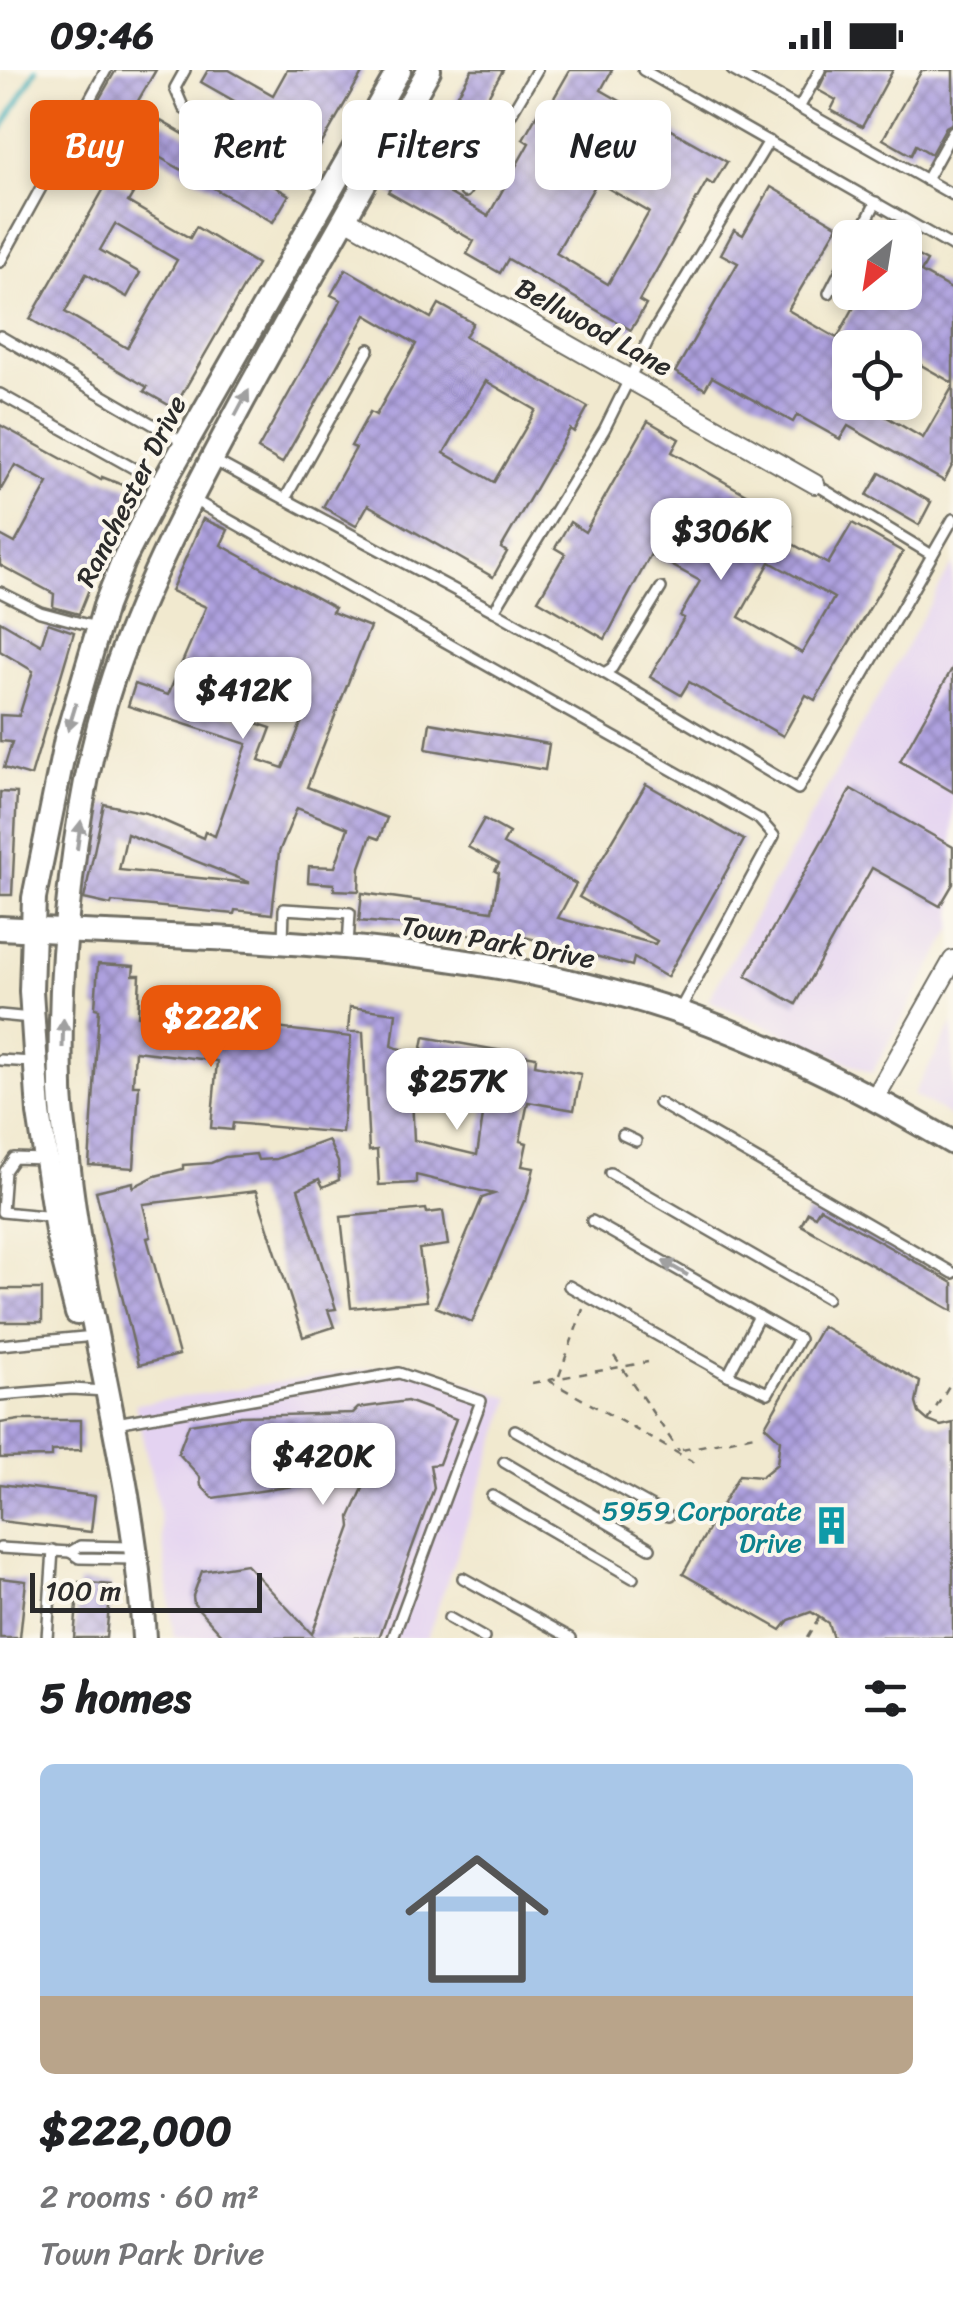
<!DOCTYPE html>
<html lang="en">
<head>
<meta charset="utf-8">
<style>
	body { margin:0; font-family:Sriracha,sans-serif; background:#f2f2f2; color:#202124; height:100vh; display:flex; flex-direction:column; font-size:38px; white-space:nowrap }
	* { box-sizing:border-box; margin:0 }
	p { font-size:32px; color:#757577 }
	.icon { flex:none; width:55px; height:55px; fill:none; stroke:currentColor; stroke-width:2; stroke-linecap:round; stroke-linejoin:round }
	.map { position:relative; height:1568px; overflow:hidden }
	.details { display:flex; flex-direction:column; background:#fff; flex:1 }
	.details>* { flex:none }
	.top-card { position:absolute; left:30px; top:30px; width:895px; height:90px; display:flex; gap:20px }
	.needle { width:65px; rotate:210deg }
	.buttons { position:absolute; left:832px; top:150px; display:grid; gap:20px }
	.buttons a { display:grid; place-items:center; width:90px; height:90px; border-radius:15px; background:#fff; box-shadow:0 5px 15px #0003; font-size:50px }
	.scale { position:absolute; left:30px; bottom:25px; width:232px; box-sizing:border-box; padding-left:10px; border:5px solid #2b2b2b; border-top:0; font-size:28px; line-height:35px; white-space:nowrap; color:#2b2b2b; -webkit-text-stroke:8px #fbf7ec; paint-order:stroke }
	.price { position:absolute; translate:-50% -85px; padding:0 22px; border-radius:20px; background:#fff; color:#222; font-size:32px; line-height:65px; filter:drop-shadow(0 2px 5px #0008) }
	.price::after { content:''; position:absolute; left:50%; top:60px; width:30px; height:22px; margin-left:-15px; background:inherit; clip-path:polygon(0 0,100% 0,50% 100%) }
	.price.on { background:#ea580c; color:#fff }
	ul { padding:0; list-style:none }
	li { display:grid; align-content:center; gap:20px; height:530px; padding:0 40px }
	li+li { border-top:2px solid #e0e0e0 }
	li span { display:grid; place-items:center; height:310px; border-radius:15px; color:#555 }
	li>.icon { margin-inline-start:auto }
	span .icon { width:180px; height:180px; fill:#fffc; stroke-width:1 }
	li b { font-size:42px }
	h2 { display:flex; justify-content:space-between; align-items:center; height:120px; padding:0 40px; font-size:42px }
	.chip { padding:0 35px; border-radius:15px; background:#fff; box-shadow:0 5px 15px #0003; font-size:35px; line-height:90px }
	.chip.on { background:#ea580c; color:#fff }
	.status { display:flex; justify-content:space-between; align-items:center; height:70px; padding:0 50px; background:#fff; direction:ltr }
	.status svg { height:28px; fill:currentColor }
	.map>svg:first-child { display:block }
	.built { fill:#e4d3f1 }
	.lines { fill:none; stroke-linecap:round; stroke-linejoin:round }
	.stream { stroke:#3fafb9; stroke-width:5 }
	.building { fill:url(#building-cross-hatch); fill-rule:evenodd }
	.service-casing { stroke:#706e64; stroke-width:14 }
	.minor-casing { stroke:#706e64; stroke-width:22 }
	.tertiary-casing { stroke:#706e64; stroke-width:28 }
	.path { stroke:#706e64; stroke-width:2.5; stroke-dasharray:8 8; stroke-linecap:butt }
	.service { stroke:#fff; stroke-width:9 }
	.minor { stroke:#fff; stroke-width:18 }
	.tertiary { stroke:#fff; stroke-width:22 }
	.oneway { fill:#a0a0a0 }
	.labels { text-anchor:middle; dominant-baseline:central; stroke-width:8; stroke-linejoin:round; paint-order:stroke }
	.street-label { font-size:28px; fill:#2b2b2b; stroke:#fbf7ec }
	.culture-label { font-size:28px; fill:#0d838f; stroke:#fbf7ec; text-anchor:end }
</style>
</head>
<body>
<div class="status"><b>09:46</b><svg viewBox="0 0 49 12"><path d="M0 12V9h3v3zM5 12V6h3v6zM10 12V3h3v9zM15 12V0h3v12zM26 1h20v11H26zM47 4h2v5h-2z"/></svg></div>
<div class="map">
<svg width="953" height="1568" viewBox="0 0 953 1568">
	<defs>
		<pattern id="building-cross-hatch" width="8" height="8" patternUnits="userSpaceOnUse" patternTransform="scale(2.5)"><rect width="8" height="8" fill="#aea1df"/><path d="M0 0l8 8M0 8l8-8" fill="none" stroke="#8e83b5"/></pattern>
	</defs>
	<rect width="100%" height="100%" fill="#fbf7ec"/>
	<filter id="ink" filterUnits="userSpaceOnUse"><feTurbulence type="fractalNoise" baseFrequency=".01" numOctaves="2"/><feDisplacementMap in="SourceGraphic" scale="20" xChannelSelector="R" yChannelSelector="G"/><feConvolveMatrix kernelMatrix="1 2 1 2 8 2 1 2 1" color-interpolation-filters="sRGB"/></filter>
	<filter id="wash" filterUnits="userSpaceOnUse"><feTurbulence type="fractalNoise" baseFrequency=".0048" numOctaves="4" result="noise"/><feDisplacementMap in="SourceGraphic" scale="40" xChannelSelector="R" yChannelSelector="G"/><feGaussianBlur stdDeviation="2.25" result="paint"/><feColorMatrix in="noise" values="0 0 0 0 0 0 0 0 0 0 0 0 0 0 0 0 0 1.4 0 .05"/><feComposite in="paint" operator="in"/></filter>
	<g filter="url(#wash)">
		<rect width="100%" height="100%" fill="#f1e9cf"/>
		<!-- built -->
		<g class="built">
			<path d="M 953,493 L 953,858 L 872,1003 L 708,930 Z"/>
			<path d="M 953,953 L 953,1048 L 913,1025 Z"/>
			<path d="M 409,1293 L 511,1328 L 427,1568 L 174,1568 L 159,1440 L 135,1334 Z"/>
		</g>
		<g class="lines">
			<!-- stream -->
			<path class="stream" d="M 0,62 L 36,0"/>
		</g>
		<g id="blocks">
			<!-- building -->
			<g class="building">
				<path d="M 116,0 L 156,0 L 135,36 L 289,125 L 273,152 L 89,47 Z"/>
				<path d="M 208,0 L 229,0 L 273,25 L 287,0 L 364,0 L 314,87 L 293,75 L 297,67 L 201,12 Z"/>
				<path d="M 472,0 L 503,0 L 437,116 L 488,146 L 529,73 L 523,69 L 541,37 L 547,40 L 570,0 L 612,0 L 601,20 L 727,92 L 713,115 L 707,111 L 639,231 L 646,235 L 631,260 L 508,189 L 500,203 L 467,184 L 474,171 L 388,122 L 403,97 L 413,102 ZM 597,112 L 649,142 L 608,214 L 556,183 Z"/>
				<path d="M 828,0 L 893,0 L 862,57 L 831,40 L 836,30 L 818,20 Z"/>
				<path d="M 922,0 L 953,0 L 953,53 L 946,57 L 931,84 L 916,75 L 911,85 L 883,69 Z"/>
				<path d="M 110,108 L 134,122 L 128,132 L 190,168 L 196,157 L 257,194 L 174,338 L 144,321 L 147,317 L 30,249 ZM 115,154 L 177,190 L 127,278 L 65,242 L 86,204 L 127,227 L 140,203 L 100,180 Z"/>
				<path d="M 771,117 L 838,156 L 788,240 L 837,268 L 858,230 L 861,232 L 866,222 L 905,222 L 905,179 L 927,191 L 921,202 L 953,220 L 953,313 L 905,286 L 905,278 L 850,278 L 850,332 L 861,332 L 923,368 L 953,316 L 953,394 L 944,411 L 848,356 L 840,369 L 797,345 L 793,352 L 712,307 L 705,319 L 675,302 L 738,193 L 721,184 L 734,160 L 743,165 Z"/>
				<path d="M 346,199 L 431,248 L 439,234 L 473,253 L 465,267 L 588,337 L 574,362 L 570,359 L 501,478 L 507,482 L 493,507 L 368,435 L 356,456 L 323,437 L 356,378 L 351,376 L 370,342 L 376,345 L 416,274 L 366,245 L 282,393 L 258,379 L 341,230 L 331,225 ZM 486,311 L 536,340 L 494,412 L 444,383 Z"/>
				<path d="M 648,351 L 679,369 L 672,382 L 751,427 L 749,431 L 792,456 L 784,469 L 828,494 L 852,453 L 903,482 L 815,630 L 806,625 L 783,666 L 689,612 L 681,625 L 650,607 L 684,548 L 680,546 L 700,511 L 651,484 L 605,569 L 538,530 L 565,484 L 555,478 L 570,452 L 585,462 ZM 770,492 L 834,528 L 802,583 L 739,547 Z"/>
				<path d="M 0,355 L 101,410 L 102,407 L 130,418 L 79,544 L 53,537 L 54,524 L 0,495 L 0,465 L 15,473 L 48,413 L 15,395 L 0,421 Z"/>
				<path d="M 880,403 L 931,432 L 919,455 L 867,425 Z"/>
				<path d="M 203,449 L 228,460 L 221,475 L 335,538 L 332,542 L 370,557 L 307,717 L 387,748 L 379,769 L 371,766 L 360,797 L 359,821 L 334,820 L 334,814 L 308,812 L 309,796 L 335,797 L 348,758 L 297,738 L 279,782 L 272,844 L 235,840 L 234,844 L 112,832 L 111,835 L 84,829 L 104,734 L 146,743 L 203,768 L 205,762 L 215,766 L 247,674 L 128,636 L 135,614 L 168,625 L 206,537 L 171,521 ZM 199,619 L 306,641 L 283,698 L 259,690 L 271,658 L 195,633 ZM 127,764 L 249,812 L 249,813 L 119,800 Z"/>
				<path d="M 0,551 L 41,575 L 48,553 L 74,562 L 31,706 L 4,698 L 12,672 L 0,671 L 0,645 L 19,646 L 33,601 L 0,581 Z"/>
				<path d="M 953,597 L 953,722 L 900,691 Z"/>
				<path d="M 430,653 L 549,674 L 545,700 L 426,679 Z"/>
				<path d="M 646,714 L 744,770 L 667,907 L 634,888 L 632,896 L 525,867 L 524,873 L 418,856 L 359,851 L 362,823 L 492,841 L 499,803 L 495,801 L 499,794 L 468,777 L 484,749 L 509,763 L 503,774 L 576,814 L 558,848 L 655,874 L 657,871 L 579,827 Z"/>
				<path d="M 851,719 L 953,777 L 953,814 L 940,836 L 872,798 L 796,934 L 746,906 Z"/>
				<path d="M 0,722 L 17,723 L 12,825 L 0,825 Z"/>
				<path d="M 98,894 L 134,896 L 133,905 L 140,905 L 138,946 L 183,952 L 184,947 L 351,967 L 342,1063 L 233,1053 L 232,1060 L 211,1058 L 217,991 L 135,981 L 133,1015 L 139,1015 L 134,1098 L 89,1095 L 99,939 L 95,938 Z"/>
				<path d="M 350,937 L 396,943 L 392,976 L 397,978 L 421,983 L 424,967 L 536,987 L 535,995 L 581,1004 L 574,1040 L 528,1032 L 520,1071 L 527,1073 L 522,1096 L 534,1098 L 526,1131 L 524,1131 L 472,1252 L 436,1237 L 482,1128 L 494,1124 L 416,1105 L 416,1113 L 379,1115 L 377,1080 L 369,1081 L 363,962 L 348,962 ZM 411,1006 L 487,1019 L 477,1085 L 414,1070 Z"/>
				<path d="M 328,1070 L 338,1092 L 339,1110 L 323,1117 L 319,1109 L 298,1119 L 336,1239 L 328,1240 L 334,1257 L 303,1267 L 256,1121 L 143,1134 L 151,1167 L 147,1168 L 179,1285 L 139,1295 L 96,1121 L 133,1112 L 133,1117 L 155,1106 L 183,1099 L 183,1095 L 211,1093 L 225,1087 L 256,1084 L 258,1090 L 276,1089 Z"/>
				<path d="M 820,1138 L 953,1213 L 953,1241 L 801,1155 L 808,1142 L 815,1146 Z"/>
				<path d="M 426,1139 L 427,1143 L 443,1141 L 448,1175 L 419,1179 L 427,1231 L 351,1238 L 341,1147 Z"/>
				<rect x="0" y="1219" width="42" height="33"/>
				<path d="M 822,1256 L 920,1312 L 916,1333 L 919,1343 L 928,1351 L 941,1356 L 953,1353 L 953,1568 L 833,1568 L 828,1553 L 811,1542 L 789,1550 L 781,1560 L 683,1504 L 739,1405 L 761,1407 L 777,1394 L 780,1370 L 765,1356 Z"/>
				<path d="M 407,1331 L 456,1349 L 439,1394 L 430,1395 L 434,1418 L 379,1568 L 225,1568 L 194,1534 L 193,1526 L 202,1501 L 246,1494 L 312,1564 L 351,1457 L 350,1447 L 369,1405 L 213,1428 L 201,1416 L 200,1407 L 178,1383 L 189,1354 L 241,1346 L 353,1343 L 358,1338 Z"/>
				<path d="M 19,1350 L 81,1350 L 81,1380 L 52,1381 L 52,1387 L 0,1388 L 0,1353 Z"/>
				<path d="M 0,1414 L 95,1426 L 91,1462 L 0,1451 Z"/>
				<path d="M 0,1508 L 26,1511 L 20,1568 L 0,1568 Z"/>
				<path d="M 79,1512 L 111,1515 L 106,1568 L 74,1568 Z"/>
			</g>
		</g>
	</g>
	<g filter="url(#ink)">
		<use href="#blocks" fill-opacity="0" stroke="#706e64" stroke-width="2.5"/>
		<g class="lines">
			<defs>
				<g id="service">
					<path d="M 185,0 L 175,18 L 184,39 L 331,121"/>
					<path d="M 643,0 L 953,177"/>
					<path d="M 732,0 L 953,125"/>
					<path d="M 799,38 L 820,0"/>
					<path d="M 926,110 L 953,61"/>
					<path d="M 465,122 L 537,0"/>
					<path d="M 858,168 L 876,132"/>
					<path d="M 0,192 L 106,0"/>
					<path d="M 829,223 L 850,182"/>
					<path d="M 0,266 L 185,373"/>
					<path d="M 0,324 L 160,413"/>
					<path d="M 215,391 L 285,429 L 369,279"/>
					<path d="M 815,414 L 932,485"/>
					<path d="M 192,429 L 759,749 L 774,766 L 678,943"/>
					<path d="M 285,429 L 494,541 L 604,360 L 650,267 L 769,71"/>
					<path d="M 0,522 L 40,542 L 96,557"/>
					<path d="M 494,541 L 604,603 L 612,598 L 661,518"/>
					<path d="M 604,603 L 798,719 L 953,449"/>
					<path d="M 283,871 L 284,839 L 350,843 L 348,875"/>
					<path d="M 0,945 L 31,948"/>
					<path d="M 0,990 L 32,992"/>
					<path d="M 659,1033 L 953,1203"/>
					<path d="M 623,1065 L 636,1071"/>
					<path d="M 44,1089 L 14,1088 L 5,1101 L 2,1142 L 55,1147"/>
					<path d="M 610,1103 L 827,1228"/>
					<path d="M 569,1216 L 728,1305 L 768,1323 L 799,1269 L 592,1151"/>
					<path d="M 0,1275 L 84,1267"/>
					<path d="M 728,1305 L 759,1246"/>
					<path d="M 0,1325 L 72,1319 L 105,1321"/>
					<path d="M 116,1353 L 399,1303 L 481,1331 L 393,1568"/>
					<path d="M 515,1360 L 668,1446"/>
					<path d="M 504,1392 L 650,1478"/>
					<path d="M 492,1426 L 633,1508"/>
					<path d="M 132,1477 L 80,1476 L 70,1482 L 79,1488 L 133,1489"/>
					<path d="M 0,1478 L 70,1482"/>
					<path d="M 463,1508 L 571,1568"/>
					<path d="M 449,1548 L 484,1568"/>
					<path d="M 47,1568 L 53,1480"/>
				</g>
				<g id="minor">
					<path d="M 344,148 L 815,414"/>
					<path d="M 875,1028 L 953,890"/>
				</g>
				<g id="tertiary">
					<path d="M 0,858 C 237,871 484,868 709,953 C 794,985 874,1027 953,1073"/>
					<path d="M 77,1243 L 58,1168 L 39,1043 L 31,921 L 34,828 L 66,669 L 105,536 L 123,491 L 162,415 L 399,0"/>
					<path d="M 144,1568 C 135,1407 85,1252 68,1091 C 66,1067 61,1041 61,1017 C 58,889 73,726 114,605 C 148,507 196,418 245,327 C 305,217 367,109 429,0"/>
				</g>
			</defs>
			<!-- service casing -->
			<use href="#service" class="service-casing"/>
			<!-- minor casing -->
			<use href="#minor" class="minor-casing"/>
			<!-- tertiary casing -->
			<use href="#tertiary" class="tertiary-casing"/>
			<!-- path -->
			<g class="path">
				<path d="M 614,1286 L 679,1381"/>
				<path d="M 559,1306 L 583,1239"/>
				<path d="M 548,1310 L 697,1394"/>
				<path d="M 532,1313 L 648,1292"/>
				<path d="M 928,1351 L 953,1309"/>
				<path d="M 682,1380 L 759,1364"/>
				<path d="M 807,1568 L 820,1546"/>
			</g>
			<!-- service -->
			<use href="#service" class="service"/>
			<!-- minor -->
			<use href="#minor" class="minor"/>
			<!-- tertiary -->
			<use href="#tertiary" class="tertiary"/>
		</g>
		<!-- one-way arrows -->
		<defs><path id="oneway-solid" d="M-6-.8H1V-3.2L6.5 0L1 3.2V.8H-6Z" transform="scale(2.5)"/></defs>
		<g class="oneway">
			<use href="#oneway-solid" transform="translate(242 333) rotate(-62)"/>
			<use href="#oneway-solid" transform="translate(72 647) rotate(107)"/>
			<use href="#oneway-solid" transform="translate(79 765) rotate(-82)"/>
			<use href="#oneway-solid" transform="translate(63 963) rotate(-88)"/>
			<use href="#oneway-solid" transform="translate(675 1198) rotate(-150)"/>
		</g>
	</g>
	<!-- icons -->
	<defs>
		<symbol id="building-bare" viewBox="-9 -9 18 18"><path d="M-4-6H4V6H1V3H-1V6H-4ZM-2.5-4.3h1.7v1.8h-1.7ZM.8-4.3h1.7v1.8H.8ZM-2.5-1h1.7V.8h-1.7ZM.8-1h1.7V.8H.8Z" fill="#0f9aa8" stroke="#fbf7ec" stroke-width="2.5" paint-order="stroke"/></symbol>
	</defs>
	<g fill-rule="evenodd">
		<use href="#building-bare" x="804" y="1428" width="55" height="55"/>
	</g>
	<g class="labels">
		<!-- street labels -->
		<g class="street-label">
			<text transform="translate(594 257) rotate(29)">Bellwood Lane</text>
			<text transform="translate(131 421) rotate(-63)">Ranchester Drive</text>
			<text transform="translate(498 872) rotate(10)">Town Park Drive</text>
		</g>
		<!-- culture labels -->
		<g class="culture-label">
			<text x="802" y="1440">5959 Corporate<tspan x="802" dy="32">Drive</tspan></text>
		</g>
	</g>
</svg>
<div class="buttons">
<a><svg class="needle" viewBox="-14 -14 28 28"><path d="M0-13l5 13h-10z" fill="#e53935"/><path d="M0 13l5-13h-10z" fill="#757577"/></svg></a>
<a><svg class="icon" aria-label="locate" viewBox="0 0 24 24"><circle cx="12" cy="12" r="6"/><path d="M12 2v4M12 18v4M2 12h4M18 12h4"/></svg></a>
</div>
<div class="scale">100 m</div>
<b class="price" style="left:721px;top:513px">$306K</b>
<b class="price" style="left:243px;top:672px">$412K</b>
<b class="price on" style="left:211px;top:1000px">$222K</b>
<b class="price" style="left:457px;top:1063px">$257K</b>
<b class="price" style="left:323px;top:1438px">$420K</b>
<div class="top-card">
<a class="chip on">Buy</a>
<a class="chip">Rent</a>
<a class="chip">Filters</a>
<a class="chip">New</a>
</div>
</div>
<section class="details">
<h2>5 homes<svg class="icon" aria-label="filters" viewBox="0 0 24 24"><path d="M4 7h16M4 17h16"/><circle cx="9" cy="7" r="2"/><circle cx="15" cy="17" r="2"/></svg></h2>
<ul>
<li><span style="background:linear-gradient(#a9c7e8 75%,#b9a48a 0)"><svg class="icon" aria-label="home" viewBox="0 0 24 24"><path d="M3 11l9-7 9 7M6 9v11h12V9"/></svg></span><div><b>$222,000</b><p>2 rooms · 60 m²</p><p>Town Park Drive</p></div></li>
</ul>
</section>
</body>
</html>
